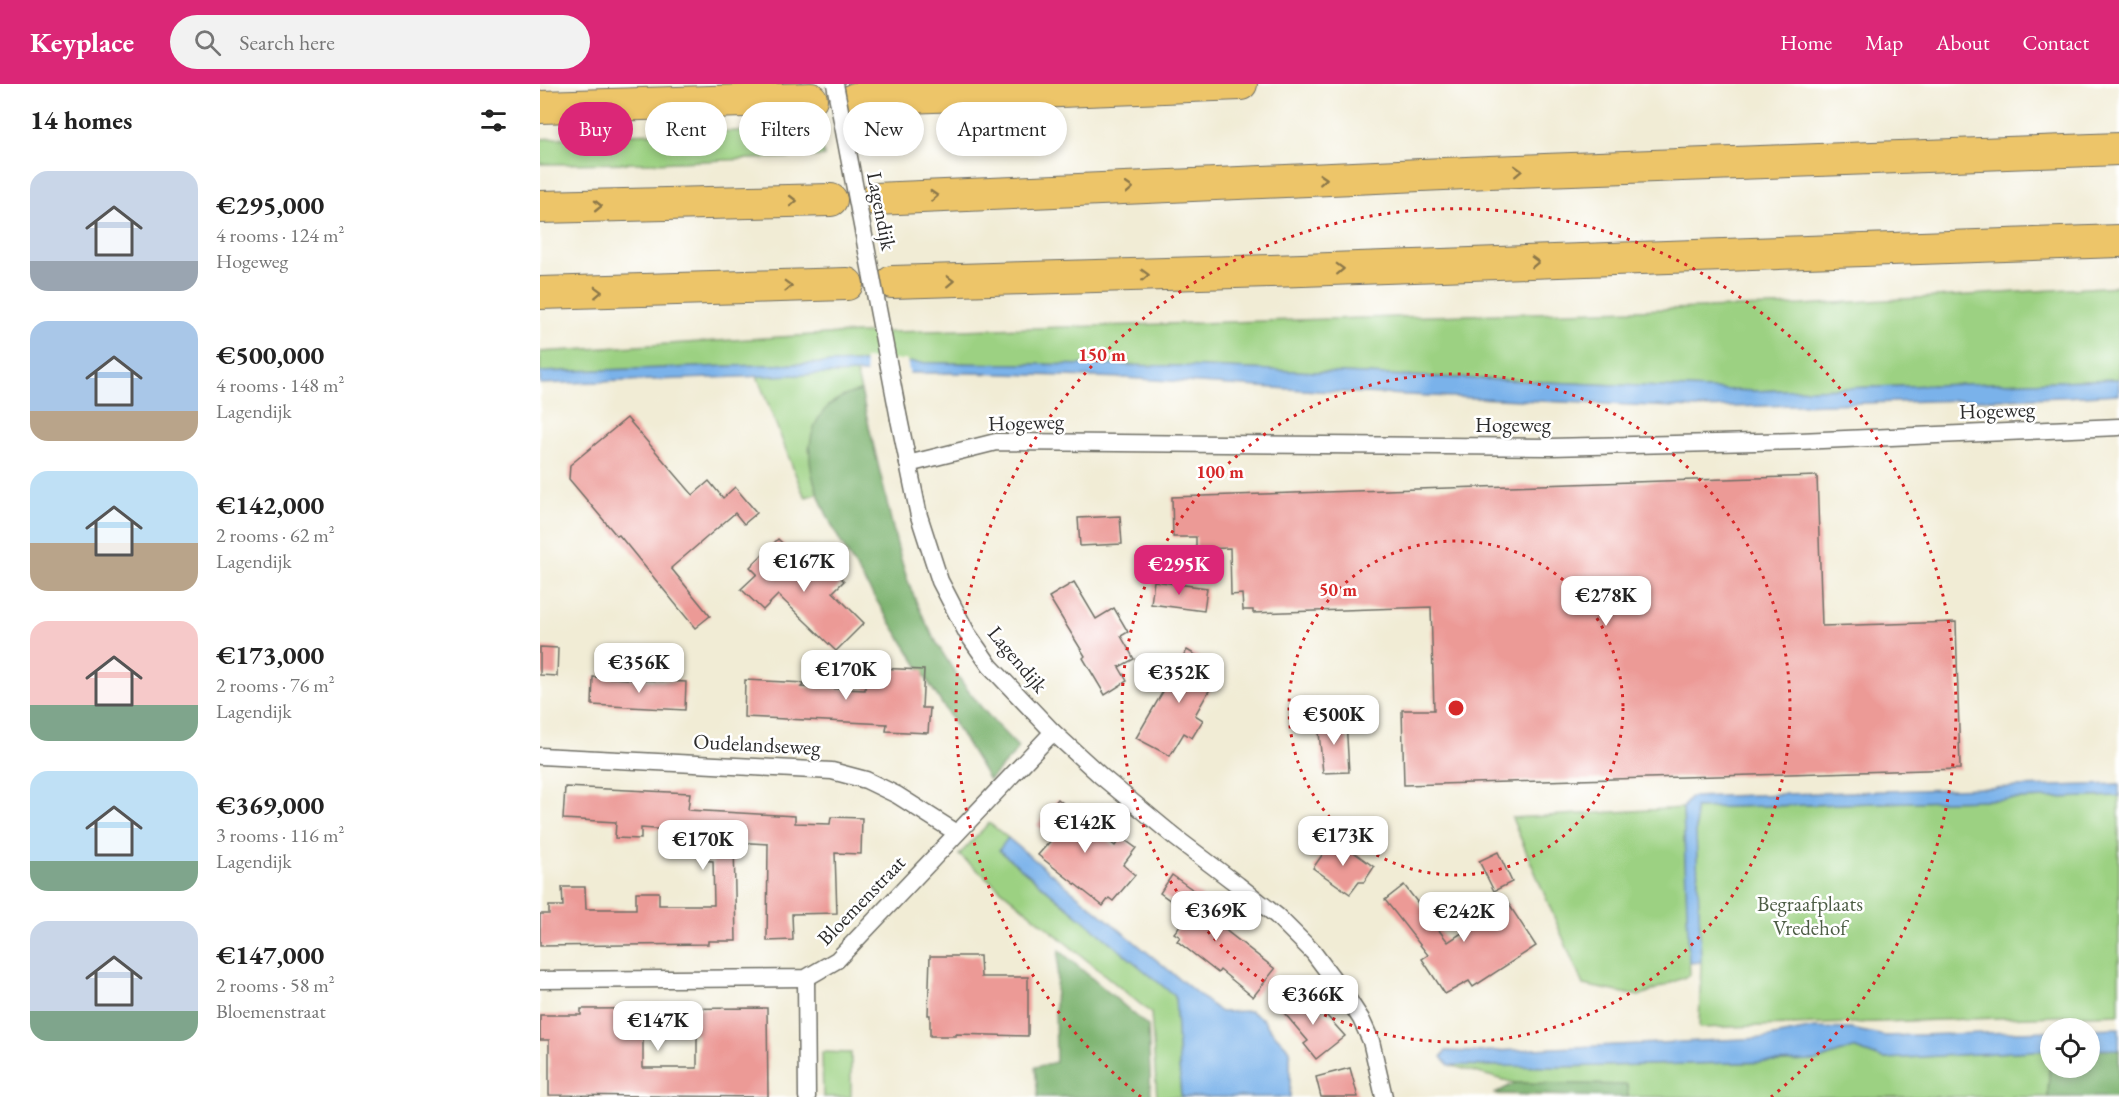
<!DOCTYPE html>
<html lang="en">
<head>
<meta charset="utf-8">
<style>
	body { margin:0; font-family:"EB Garamond",serif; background:#f2f2f2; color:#222; height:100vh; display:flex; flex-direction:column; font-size:22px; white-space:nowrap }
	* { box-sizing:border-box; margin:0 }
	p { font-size:20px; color:#767676 }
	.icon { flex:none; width:33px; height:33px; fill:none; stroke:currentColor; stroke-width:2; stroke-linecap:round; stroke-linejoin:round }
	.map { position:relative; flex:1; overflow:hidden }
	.side { display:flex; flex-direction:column; background:#fff; width:540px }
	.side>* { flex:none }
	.hud { position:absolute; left:18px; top:18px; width:570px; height:54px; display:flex; gap:12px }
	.buttons { position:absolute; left:1500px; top:934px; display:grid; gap:12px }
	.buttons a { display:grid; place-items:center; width:60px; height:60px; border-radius:50%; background:#fff; box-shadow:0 3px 9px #0003; font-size:30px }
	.price { position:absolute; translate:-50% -51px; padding:0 14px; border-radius:12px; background:#fff; color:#222; font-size:20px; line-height:39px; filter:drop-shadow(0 2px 3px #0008) }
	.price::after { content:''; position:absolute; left:50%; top:36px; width:18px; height:14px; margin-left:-9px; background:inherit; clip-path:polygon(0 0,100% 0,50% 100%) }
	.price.active { background:#db2777; color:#fff }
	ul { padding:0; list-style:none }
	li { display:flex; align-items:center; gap:18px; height:150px; padding:0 30px }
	li span { display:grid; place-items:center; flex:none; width:168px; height:120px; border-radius:18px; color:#555 }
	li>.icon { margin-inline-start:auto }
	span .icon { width:72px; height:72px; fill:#fffc; stroke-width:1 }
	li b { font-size:26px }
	h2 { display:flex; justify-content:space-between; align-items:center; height:72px; padding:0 30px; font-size:26px }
	.chip { padding:0 21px; border-radius:27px; background:#fff; box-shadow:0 3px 9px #0003; font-size:21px; line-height:54px }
	.chip.active { background:#db2777; color:#fff }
	header { display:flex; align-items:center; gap:36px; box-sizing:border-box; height:84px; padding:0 30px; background:#db2777; color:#fff }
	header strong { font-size:28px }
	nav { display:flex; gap:33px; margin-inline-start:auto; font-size:21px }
	.search { width:420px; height:54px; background:#f2f2f2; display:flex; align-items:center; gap:15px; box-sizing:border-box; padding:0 21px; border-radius:33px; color:#767676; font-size:22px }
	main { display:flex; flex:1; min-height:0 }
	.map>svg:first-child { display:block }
	.green { fill:#9cd182; stroke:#647e56; stroke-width:1.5 }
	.forest { fill:#7db370; stroke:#546f4e; stroke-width:1.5 }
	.water { fill:#7ab2ea; stroke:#526e8a; stroke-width:1.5 }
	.pier { fill:#f1ecd5 }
	.building { fill:#ec9a96; fill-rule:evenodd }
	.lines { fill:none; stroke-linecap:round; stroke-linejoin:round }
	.minor-casing { stroke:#706f66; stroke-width:19 }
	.motorway-casing { stroke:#706f66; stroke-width:34 }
	.minor { stroke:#fff; stroke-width:16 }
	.motorway { stroke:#edc569; stroke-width:32 }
	.minor-bridge-casing { stroke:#706f66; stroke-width:19; stroke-linecap:butt }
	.minor-bridge { stroke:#fff; stroke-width:16 }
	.oneway { stroke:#8c784a }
	.ring { fill:none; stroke:#d62828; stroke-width:3; stroke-dasharray:3 6 }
	.labels { text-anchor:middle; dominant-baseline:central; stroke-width:5; stroke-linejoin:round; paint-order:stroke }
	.street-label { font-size:21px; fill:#2b2b2b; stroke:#fff }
	.park-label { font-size:21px; fill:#4d5d45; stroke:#fff }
	.centre { fill:#d62828; stroke:#fff; stroke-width:3 }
	.ring-label { font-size:18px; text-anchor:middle; font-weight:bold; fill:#d62828; stroke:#fff; stroke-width:5; stroke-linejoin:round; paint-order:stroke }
</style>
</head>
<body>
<header>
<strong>Keyplace</strong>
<div class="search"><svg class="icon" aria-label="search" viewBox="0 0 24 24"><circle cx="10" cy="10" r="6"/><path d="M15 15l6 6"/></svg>Search here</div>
<nav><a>Home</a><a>Map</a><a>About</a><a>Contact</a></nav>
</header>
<main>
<section class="side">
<h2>14 homes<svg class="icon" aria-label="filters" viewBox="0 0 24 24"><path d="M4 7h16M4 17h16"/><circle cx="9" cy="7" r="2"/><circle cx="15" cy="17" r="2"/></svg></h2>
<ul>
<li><span style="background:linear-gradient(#c9d6e8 75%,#9aa5b1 0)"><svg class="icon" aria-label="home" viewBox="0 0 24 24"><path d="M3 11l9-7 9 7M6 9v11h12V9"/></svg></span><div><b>€295,000</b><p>4 rooms · 124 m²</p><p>Hogeweg</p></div></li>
<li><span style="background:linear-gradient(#a9c7e8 75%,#b9a48a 0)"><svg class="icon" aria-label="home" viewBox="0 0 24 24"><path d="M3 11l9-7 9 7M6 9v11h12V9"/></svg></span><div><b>€500,000</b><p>4 rooms · 148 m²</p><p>Lagendijk</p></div></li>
<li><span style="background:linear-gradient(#bfe0f5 60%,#b9a48a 0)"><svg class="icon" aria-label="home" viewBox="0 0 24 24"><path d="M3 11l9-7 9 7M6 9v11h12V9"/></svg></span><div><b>€142,000</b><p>2 rooms · 62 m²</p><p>Lagendijk</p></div></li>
<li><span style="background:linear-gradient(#f6c9c9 70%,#7fa58c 0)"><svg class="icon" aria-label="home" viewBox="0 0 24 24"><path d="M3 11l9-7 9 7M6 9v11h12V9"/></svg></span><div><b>€173,000</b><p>2 rooms · 76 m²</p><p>Lagendijk</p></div></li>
<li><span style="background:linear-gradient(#bfe0f5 75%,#7fa58c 0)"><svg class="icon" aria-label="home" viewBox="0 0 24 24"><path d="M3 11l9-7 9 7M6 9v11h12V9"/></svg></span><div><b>€369,000</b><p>3 rooms · 116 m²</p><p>Lagendijk</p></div></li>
<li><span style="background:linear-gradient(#c9d6e8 75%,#7fa58c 0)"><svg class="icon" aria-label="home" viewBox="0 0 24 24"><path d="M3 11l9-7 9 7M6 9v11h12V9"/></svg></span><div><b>€147,000</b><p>2 rooms · 58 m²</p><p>Bloemenstraat</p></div></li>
</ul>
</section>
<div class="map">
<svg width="1579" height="1013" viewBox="0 0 1579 1013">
	<rect width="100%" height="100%" fill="#fff"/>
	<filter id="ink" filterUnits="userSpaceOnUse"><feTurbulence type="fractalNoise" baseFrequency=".0167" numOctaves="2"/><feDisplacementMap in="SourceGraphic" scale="12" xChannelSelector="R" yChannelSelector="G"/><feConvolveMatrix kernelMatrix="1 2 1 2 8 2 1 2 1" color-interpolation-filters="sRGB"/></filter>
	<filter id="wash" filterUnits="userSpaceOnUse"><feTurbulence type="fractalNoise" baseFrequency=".008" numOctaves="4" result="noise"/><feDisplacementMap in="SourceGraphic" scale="24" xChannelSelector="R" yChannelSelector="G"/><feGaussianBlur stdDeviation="1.35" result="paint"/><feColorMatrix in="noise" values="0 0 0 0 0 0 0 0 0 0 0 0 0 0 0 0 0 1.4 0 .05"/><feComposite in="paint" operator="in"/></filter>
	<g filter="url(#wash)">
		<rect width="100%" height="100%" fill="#f1ecd5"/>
		<!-- green -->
		<g class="green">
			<path d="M 279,45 L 284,72 L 113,79 L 0,80 L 0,55 L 84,50 Z"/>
			<path d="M 1579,202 L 1579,295 L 1214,307 L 639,282 L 325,278 L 0,288 L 0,268 L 288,250 L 1263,221 Z"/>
			<path d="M 316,289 L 321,307 L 316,308 L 269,364 L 273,392 L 278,409 L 266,413 L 262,407 L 217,292 Z"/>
			<path d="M 1579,712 L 1579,930 L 1159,944 L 1161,878 L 1155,724 Z"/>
			<path d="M 1143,724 L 1150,891 L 1099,912 L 1043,901 L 972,734 Z"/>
			<path d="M 449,739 L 468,754 L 460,767 L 635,912 L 641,1013 L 617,1013 L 611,929 L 419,771 Z"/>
			<path d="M 1313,964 L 1344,975 L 1510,966 L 1508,1013 L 1088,1013 L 1087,1001 L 975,999 L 909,981 L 1016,983 L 1276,977 Z"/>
			<path d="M 282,968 L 311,969 L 311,1013 L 283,1013 Z"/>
		</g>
		<!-- forest -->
		<g class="forest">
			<path d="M 321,307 C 328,339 336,372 344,405 C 351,436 357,467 368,497 C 391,560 430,616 478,663 L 474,670 L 449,696 C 414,638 377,580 340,522 C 316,484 285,438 273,394 C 263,354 276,315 321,307 Z"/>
			<path d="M 519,866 L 608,942 L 611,1013 L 498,1013 L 495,983 L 516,978 L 515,919 Z"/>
			<path d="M 1579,965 L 1579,1013 L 1508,1013 L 1510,966 L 1510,984 L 1550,984 L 1550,966 Z"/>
			<path d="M 975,999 L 1087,1001 L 1088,1013 L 954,1010 Z"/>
		</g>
		<!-- water -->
		<g class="water">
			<path d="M 325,278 L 639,282 L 1214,307 L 1579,295 L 1579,310 L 1524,313 L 1158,324 L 778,307 L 585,294 L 430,289 L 316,289 L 0,300 L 0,288 Z"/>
			<path d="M 1579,700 L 1579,712 L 1155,724 L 1161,878 L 1149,879 L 1143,724 L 1150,713 Z"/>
			<path d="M 468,754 L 670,920 L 681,928 L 710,927 L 723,935 L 728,943 L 750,966 L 750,1013 L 641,1013 L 635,912 L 459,766 Z"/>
			<path d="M 1274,944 L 1311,945 L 1345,952 L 1510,947 L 1510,966 L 1344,975 L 1313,964 L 1276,977 L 1016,983 L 909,981 L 901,973 L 906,967 L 933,968 L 1224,954 Z"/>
			<path d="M 1579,944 L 1579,965 L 1550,966 L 1550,945 Z"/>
		</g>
		<!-- pier -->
		<path class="pier" d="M 324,275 L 367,276 L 370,292 L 327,292 Z"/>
		<g id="blocks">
			<!-- building -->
			<g class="building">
				<path d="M 87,334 L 153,411 L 169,397 L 183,414 L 195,403 L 217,429 L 204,440 L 195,429 L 131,484 L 170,532 L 155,544 L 79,451 L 77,452 L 29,395 L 30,381 Z"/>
				<path d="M 1277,392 L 1282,542 L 1416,538 L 1420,685 L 864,701 L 862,626 L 894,626 L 891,523 L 713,529 L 713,526 L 703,526 L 702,510 L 691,511 L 690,464 L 656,465 L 656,453 L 633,453 L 632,413 Z"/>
				<path d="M 580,432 L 582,460 L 540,462 L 538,434 Z"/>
				<path d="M 238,455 L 268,484 L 279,472 L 304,497 L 293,508 L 324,539 L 296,567 L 238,511 L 223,526 L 201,505 L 217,490 L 210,483 Z"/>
				<path d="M 614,497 L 667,504 L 664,527 L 611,520 Z"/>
				<path d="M 534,498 L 556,535 L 574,524 L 588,548 L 581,552 L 594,575 L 579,583 L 587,597 L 565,611 L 543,574 L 545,572 L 509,513 Z"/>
				<path d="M 0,563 L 18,564 L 17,592 L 0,591 Z"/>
				<path d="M 647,566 L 681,586 L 655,631 L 663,636 L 652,654 L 644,649 L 630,672 L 596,654 Z"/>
				<path d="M 336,584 L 384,586 L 382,624 L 390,624 L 388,649 L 346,647 L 347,640 L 204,633 L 205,596 L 265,599 L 261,603 L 325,606 L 325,596 L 316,587 L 336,588 Z"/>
				<path d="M 53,593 L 146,598 L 145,626 L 52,621 Z"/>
				<path d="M 806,636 L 809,688 L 783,689 L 778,638 Z"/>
				<path d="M 25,703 L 150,709 L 148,726 L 255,732 L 255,739 L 290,740 L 291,733 L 322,734 L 321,770 L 295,769 L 297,829 L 252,830 L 253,856 L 227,857 L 228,760 L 194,758 L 196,857 L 168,857 L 168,860 L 0,862 L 0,830 L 9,830 L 9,822 L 23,822 L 22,803 L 45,803 L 46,825 L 96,825 L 96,808 L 119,808 L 119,821 L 174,821 L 173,777 L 160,776 L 161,758 L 141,757 L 141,747 L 101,744 L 101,755 L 75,754 L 76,738 L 23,735 Z"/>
				<path d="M 518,715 L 575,762 L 581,753 L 596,764 L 583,781 L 595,791 L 573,817 L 569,814 L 563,822 L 498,771 L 513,754 L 497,741 Z"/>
				<path d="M 794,754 L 834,783 L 824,798 L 819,798 L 810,810 L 773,784 Z"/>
				<path d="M 958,768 L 972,798 L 954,807 L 939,777 Z"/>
				<path d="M 632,791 L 663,813 L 656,823 L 735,885 L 713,913 L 680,886 L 678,889 L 637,857 L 640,853 L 634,849 L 649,830 L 620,809 Z"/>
				<path d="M 864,801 L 908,858 L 968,819 L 996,862 L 933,903 L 929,897 L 905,910 L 882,875 L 888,871 L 845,816 Z"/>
				<path d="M 390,872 L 440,872 L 441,893 L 488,893 L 488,952 L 416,950 L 416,952 L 390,952 L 390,931 L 388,931 Z"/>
				<path d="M 769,912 L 805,952 L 776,975 L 764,960 L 768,957 L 740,924 L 753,913 L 760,921 Z"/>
				<path d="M 227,924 L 228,1013 L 9,1011 L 9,956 L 0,956 L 0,931 L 41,931 L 41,925 ZM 157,949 L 157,984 L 103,984 L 103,950 Z"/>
				<path d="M 810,984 L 818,1013 L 781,1013 L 776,993 Z"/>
			</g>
		</g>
	</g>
	<g filter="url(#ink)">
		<use href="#blocks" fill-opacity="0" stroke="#706f66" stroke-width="1.5"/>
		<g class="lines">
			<defs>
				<g id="minor">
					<path d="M 359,335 L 379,432 L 400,497 L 427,549 L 450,582 L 513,648 L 561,692 L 636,754 L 698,801 L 737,832 L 773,868 L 806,912 L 821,935 L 831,957 L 844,1013"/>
					<path d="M 368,380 L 456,358 L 1011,363 L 1259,357 L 1579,343"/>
					<path d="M 0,672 L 292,687 L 326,696 L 357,711 L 417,749"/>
					<path d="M 266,894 L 267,1013"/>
					<path d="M 0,896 L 266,894 L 297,876 L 513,648"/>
				</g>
				<g id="motorway">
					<path d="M 315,15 L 701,0"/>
					<path d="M 0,23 L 271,15"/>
					<path d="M 335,115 L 949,88 L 1579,65"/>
					<path d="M 0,123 L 291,116"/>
					<path d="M 352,198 L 762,186 L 1579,157"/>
					<path d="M 0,209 L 307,200"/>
				</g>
			</defs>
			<!-- minor casing -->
			<use href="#minor" class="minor-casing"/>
			<!-- motorway casing -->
			<use href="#motorway" class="motorway-casing"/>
			<!-- minor -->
			<use href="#minor" class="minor"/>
			<!-- motorway -->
			<use href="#motorway" class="motorway"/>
			<defs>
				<path id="minor-bridge" d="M 295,0 L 359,335"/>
			</defs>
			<!-- minor-bridge casing -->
			<use href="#minor-bridge" class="minor-bridge-casing"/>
			<!-- minor-bridge -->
			<use href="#minor-bridge" class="minor-bridge"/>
		</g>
		<!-- one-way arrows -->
		<defs><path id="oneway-chevron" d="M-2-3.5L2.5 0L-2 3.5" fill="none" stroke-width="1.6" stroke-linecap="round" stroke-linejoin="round" transform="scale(1.5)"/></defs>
		<g class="oneway">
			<use href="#oneway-chevron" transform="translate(978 87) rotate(-2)"/>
			<use href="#oneway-chevron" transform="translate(783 95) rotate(-3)"/>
			<use href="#oneway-chevron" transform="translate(589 104) rotate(-3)"/>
			<use href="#oneway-chevron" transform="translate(394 112) rotate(-3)"/>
			<use href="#oneway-chevron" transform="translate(253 117) rotate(-1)"/>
			<use href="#oneway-chevron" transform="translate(58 122) rotate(-1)"/>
			<use href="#oneway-chevron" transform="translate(995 178) rotate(-2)"/>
			<use href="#oneway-chevron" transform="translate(800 185) rotate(-2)"/>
			<use href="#oneway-chevron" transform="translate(605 191) rotate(-2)"/>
			<use href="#oneway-chevron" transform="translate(410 197) rotate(-2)"/>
			<use href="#oneway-chevron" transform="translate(248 202) rotate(-2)"/>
			<use href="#oneway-chevron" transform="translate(58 208) rotate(-2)"/>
		</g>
	</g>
	<!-- distance rings -->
	<g class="ring">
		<circle cx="916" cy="624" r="167"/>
		<circle cx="916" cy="624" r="334"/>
		<path d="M601 1013A500 500 0 1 1 1231 1013"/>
	</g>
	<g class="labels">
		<!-- street labels -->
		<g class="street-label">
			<text transform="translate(342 127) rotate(79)">Lagendijk</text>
			<text transform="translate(1457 326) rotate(-2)">Hogeweg</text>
			<text transform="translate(486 338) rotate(-2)">Hogeweg</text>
			<text x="973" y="340">Hogeweg</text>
			<text transform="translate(478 575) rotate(50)">Lagendijk</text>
			<text transform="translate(217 660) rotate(3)">Oudelandseweg</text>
			<text transform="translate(321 816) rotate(-46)">Bloemenstraat</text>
		</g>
		<!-- park labels -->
		<g class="park-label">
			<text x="1270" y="819">Begraafplaats<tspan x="1270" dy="24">Vredehof</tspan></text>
		</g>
	</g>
	<circle cx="916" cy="624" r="9" class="centre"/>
	<g class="ring-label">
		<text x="562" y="277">150 m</text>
		<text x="680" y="394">100 m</text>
		<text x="798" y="512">50 m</text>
	</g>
</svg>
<div class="buttons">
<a><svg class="icon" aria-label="locate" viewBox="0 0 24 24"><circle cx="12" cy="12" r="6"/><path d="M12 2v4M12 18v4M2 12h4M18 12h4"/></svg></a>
</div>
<b class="price" style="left:264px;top:509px">€167K</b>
<b class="price active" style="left:639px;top:512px">€295K</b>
<b class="price" style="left:1066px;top:543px">€278K</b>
<b class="price" style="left:99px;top:610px">€356K</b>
<b class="price" style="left:306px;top:617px">€170K</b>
<b class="price" style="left:639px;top:620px">€352K</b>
<b class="price" style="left:794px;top:662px">€500K</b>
<b class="price" style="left:545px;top:770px">€142K</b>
<b class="price" style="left:803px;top:783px">€173K</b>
<b class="price" style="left:163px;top:787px">€170K</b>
<b class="price" style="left:676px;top:858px">€369K</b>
<b class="price" style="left:924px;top:859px">€242K</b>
<b class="price" style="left:773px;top:942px">€366K</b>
<b class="price" style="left:118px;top:968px">€147K</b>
<div class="hud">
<a class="chip active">Buy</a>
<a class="chip">Rent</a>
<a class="chip">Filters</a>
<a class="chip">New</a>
<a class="chip">Apartment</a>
</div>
</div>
</main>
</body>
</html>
